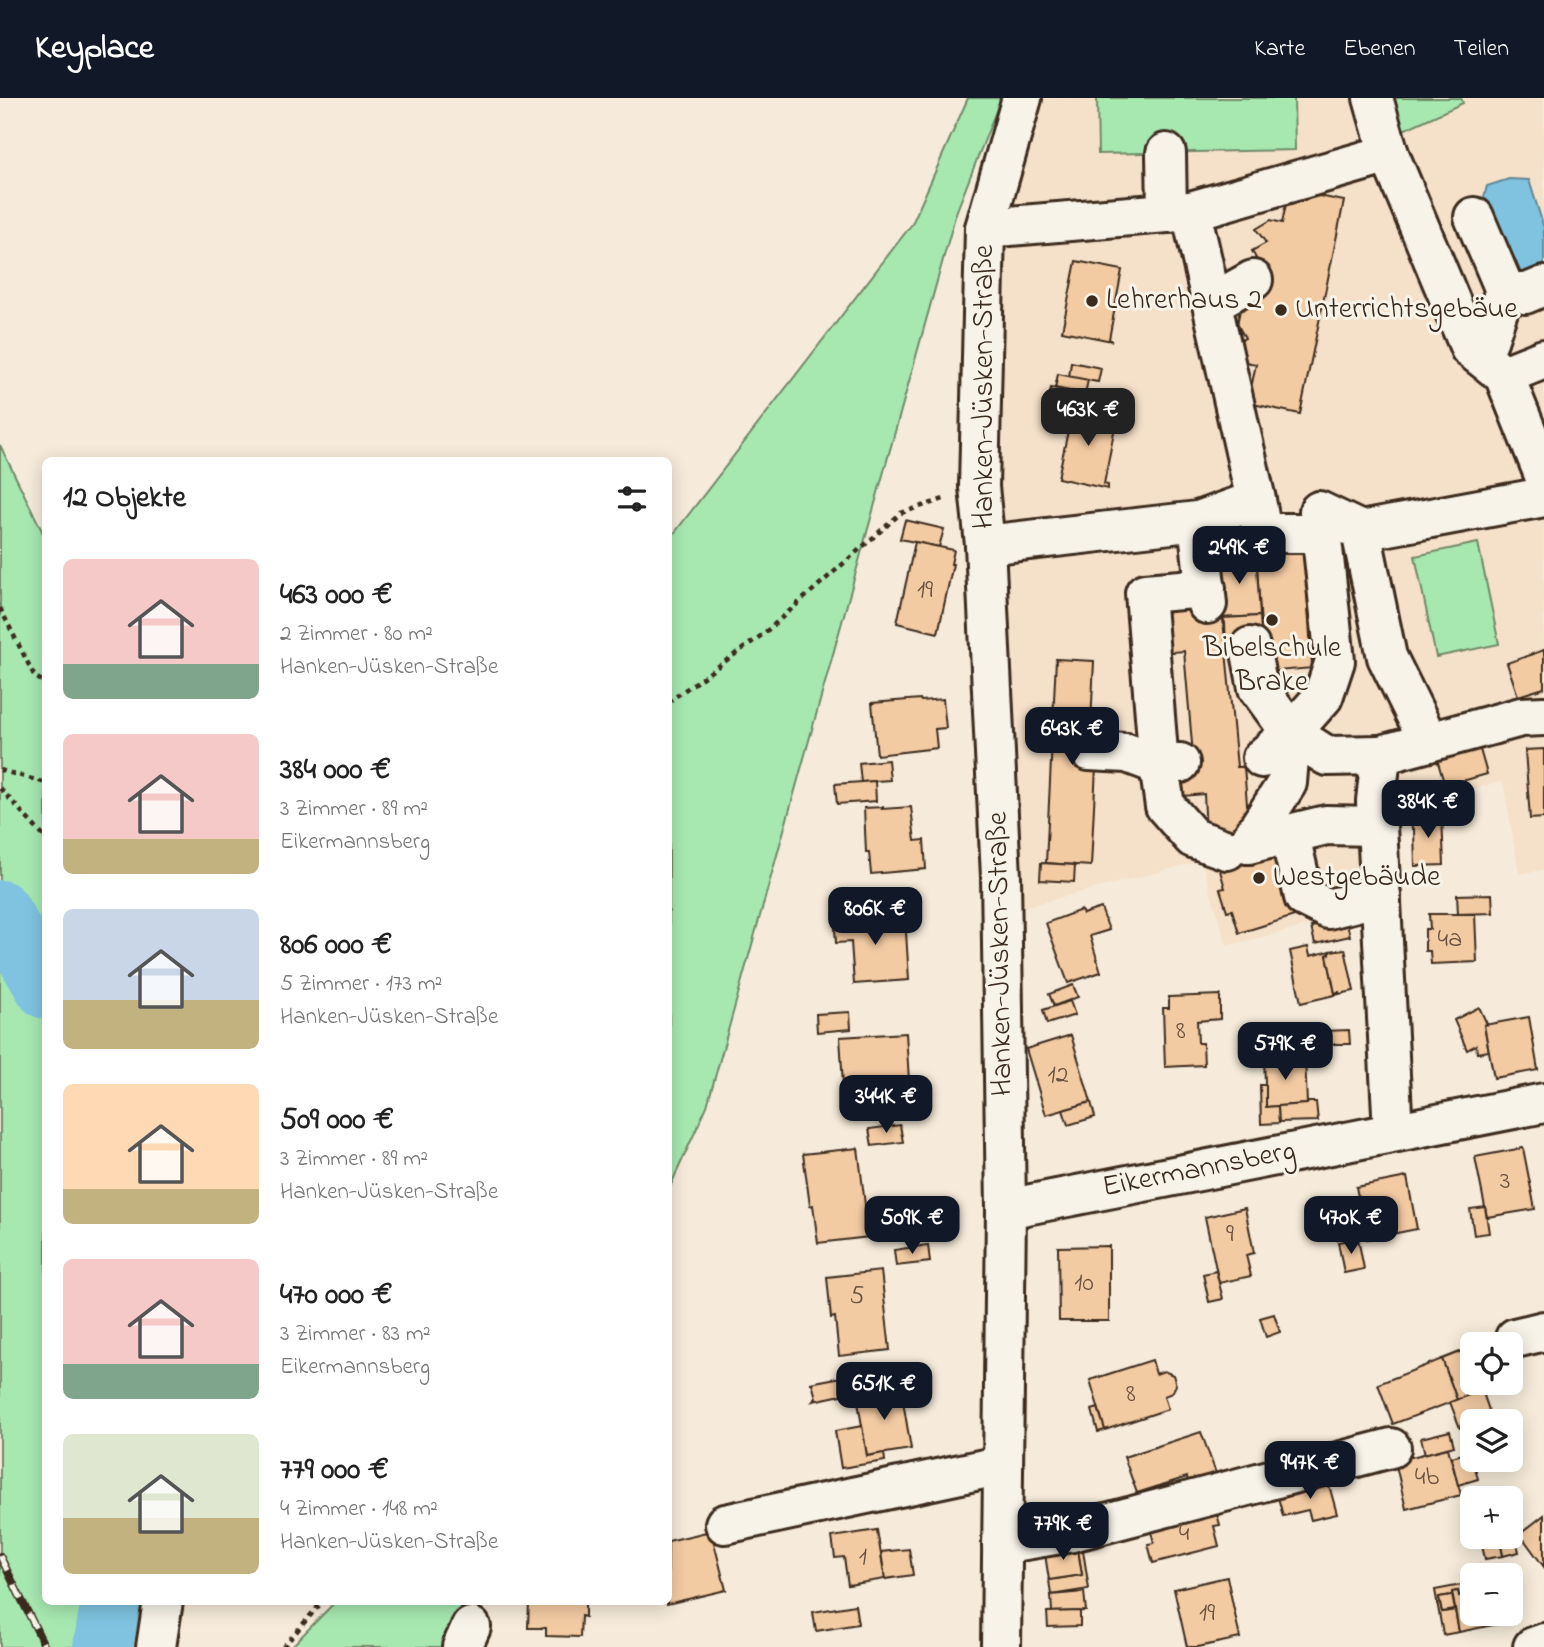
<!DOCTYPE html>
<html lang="de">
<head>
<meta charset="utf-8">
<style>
	body { margin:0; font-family:"Indie Flower",sans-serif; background:#f2f2f2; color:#222; height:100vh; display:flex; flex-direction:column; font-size:26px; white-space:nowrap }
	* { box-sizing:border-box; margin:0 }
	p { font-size:23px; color:#767676 }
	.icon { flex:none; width:38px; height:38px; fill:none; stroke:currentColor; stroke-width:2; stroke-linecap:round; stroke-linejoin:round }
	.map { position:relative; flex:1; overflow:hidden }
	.drawer { position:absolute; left:42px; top:359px; width:630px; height:1148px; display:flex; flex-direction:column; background:#fff; border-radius:10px; box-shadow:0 4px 18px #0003 }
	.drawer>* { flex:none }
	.buttons { position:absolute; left:1460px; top:1234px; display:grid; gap:14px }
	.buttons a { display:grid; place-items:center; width:63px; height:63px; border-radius:10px; background:#fff; box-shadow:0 4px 18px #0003; font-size:35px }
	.price { position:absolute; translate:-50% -60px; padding:0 16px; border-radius:14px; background:#111827; color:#fff; font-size:23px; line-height:46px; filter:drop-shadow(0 2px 4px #0008) }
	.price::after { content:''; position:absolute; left:50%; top:42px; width:21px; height:16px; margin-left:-10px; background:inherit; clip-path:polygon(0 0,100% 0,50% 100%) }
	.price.active { background:#222; color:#fff }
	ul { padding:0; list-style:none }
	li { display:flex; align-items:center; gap:21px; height:175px; padding:0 21px }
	li span { display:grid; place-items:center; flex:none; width:196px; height:140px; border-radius:10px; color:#555 }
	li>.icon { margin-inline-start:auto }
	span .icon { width:84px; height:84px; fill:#fffc; stroke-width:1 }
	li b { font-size:30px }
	h2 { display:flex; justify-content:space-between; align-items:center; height:84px; padding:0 21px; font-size:30px }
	header { display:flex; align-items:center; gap:42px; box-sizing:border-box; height:98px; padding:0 35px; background:#111827; color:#fff }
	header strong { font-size:33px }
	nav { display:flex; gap:38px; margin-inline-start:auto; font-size:24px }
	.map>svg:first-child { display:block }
	.built { fill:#f5e1ca }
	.green { fill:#a7e8b1; stroke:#718968; stroke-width:2 }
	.water { fill:#7fc3e0; stroke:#648692; stroke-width:2 }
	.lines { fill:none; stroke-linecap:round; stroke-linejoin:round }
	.river { stroke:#7fc3e0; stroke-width:60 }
	.building { fill:#f3cba3; stroke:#3b2a1e; stroke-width:2 }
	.minor-casing { stroke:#3b2a1e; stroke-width:44 }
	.path { stroke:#3b2a1e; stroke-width:4.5; stroke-dasharray:5 5; stroke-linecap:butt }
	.minor { stroke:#f7f3e8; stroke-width:38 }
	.rail-casing { stroke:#3b2a1e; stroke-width:8 }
	.rail { stroke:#f7f3e8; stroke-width:5; stroke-dasharray:16; stroke-linecap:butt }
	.poi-dot { fill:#3b2a1e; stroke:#f7f3e8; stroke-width:2.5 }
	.labels { text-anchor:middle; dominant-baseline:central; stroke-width:6; stroke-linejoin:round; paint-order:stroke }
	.number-label { font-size:26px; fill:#69523f }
	.poi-label { font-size:30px; fill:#3b2a1e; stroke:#f7f3e8; text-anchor:start }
	.street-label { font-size:30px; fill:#3b2a1e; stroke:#f7f3e8 }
</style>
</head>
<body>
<header>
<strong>Keyplace</strong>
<nav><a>Karte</a><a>Ebenen</a><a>Teilen</a></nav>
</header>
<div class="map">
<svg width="1544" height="1549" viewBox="0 0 1544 1549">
	<rect width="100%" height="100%" fill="#f6ebda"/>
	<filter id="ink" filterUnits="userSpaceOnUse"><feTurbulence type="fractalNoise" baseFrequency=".0143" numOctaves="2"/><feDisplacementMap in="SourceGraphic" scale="14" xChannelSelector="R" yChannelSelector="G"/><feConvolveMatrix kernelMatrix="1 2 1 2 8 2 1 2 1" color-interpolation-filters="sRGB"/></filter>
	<g filter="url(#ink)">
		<!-- built -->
		<path class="built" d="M 1035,0 L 1544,0 L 1544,772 L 1519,776 L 1503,684 L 1364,715 L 1369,812 L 1227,848 L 1201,763 L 1014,812 L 993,361 L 994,137 Z"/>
		<!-- green -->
		<g class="green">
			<path d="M 968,0 L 1001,0 L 956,115 L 707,1008 L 669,1091 L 669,442 L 912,126 Z"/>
			<path d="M 1097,0 L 1294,0 L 1295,52 L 1098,56 Z"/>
			<path d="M 1361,0 L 1461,0 L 1463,5 L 1366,49 Z"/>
			<path d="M 0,347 L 46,441 L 46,1503 L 100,1503 L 96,1549 L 0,1549 Z"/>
			<path d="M 1478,445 L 1499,546 L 1436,559 L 1415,458 Z"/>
			<path d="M 336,1503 L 473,1503 L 448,1549 L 291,1549 Z"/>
		</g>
		<!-- water -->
		<path class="water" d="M 1509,81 L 1529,82 L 1544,130 L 1544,181 L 1524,190 L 1481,110 L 1487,88 Z"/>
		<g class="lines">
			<!-- river -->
			<g class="river">
				<path d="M 0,812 L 46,891"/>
				<path d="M 103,1549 L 111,1503"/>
			</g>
		</g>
		<!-- building -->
		<g class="building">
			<path d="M 1289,92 L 1344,103 L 1300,316 L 1248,305 L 1256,266 L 1240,263 L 1232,248 L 1245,240 L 1237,226 L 1243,198 L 1260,168 L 1252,153 L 1266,145 L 1256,131 L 1271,122 L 1282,125 Z"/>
			<path d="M 1076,163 L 1122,172 L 1109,241 L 1112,243 L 1062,233 Z"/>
			<path d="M 1071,264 L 1101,270 L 1098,284 L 1069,279 Z"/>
			<path d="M 1058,276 L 1088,282 L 1085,296 L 1055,290 Z"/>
			<path d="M 1051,290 L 1080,295 L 1077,310 L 1048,304 Z"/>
			<path d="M 1073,309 L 1117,318 L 1104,386 L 1108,387 L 1108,391 L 1058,380 Z"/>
			<path d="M 905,422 L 944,431 L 939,449 L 900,441 Z"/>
			<path d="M 915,444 L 954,452 L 951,466 L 953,466 L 938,535 L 897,525 Z"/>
			<path d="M 1306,451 L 1304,453 L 1307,491 L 1309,493 L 1307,493 L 1312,568 L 1314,570 L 1264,574 L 1256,454 Z"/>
			<path d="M 1256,454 L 1260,518 L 1223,520 L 1218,459 Z"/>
			<path d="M 1221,500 L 1237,669 L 1244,669 L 1249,731 L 1206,735 L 1204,696 L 1183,698 L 1180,659 L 1193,657 L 1184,553 L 1160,555 L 1156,505 Z"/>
			<path d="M 1260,518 L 1262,548 L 1226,551 L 1225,525 L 1223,520 Z"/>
			<path d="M 1544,552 L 1544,590 L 1518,598 L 1507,565 Z"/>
			<path d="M 1056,561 L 1094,563 L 1089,668 L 1096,669 L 1091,768 L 1046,765 Z"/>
			<path d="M 920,601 L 921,603 L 943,601 L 946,630 L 935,631 L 937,650 L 877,657 L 872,605 Z"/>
			<path d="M 1479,648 L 1487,676 L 1445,688 L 1437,661 Z"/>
			<path d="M 1544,651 L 1544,720 L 1530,721 L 1525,652 Z"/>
			<path d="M 888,662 L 890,682 L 861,684 L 859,665 Z"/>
			<path d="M 875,683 L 876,703 L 837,706 L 835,686 Z"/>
			<path d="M 883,709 L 882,711 L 911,709 L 915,743 L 924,742 L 926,771 L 871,776 L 869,754 L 866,754 L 864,710 Z"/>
			<path d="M 1442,717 L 1444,767 L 1415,768 L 1414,731 L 1412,731 L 1411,718 Z"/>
			<path d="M 1244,731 L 1293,770 L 1304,815 L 1239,835 L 1232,812 L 1227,813 L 1220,791 L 1225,790 L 1219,769 L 1222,733 Z"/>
			<path d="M 1041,765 L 1075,767 L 1074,784 L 1040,782 Z"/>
			<path d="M 1492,796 L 1493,815 L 1458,816 L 1457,797 Z"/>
			<path d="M 1101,810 L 1109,832 L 1090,838 L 1101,874 L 1068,885 L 1046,825 L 1081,812 L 1083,816 Z"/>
			<path d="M 858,813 L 859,821 L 905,818 L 909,882 L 854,886 L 851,844 L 836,845 L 834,815 Z"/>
			<path d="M 1429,816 L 1475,816 L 1477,864 L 1431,866 L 1430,853 L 1425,853 L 1425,831 L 1430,831 Z"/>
			<path d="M 1346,822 L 1350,838 L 1315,846 L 1311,829 Z"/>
			<path d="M 1308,849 L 1310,858 L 1330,853 L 1330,856 L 1327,857 L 1335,895 L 1339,894 L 1339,896 L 1301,905 L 1290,853 Z"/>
			<path d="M 1345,851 L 1354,893 L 1339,896 L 1339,894 L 1335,895 L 1327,857 L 1330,856 L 1330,853 Z"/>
			<path d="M 1073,887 L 1078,899 L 1054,908 L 1049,896 Z"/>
			<path d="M 1220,897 L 1220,921 L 1197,923 L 1198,945 L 1203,945 L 1204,967 L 1165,969 L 1163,910 L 1169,910 L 1169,899 Z"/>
			<path d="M 1070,903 L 1075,917 L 1047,926 L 1043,912 Z"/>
			<path d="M 1479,909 L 1487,926 L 1484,927 L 1489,953 L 1477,955 L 1476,947 L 1467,952 L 1454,922 Z"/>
			<path d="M 850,914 L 851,931 L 817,934 L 816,916 Z"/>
			<path d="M 1529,919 L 1538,972 L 1494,980 L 1484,927 Z"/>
			<path d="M 1349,932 L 1350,946 L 1324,946 L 1324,933 Z"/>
			<path d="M 906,935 L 910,998 L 844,1002 L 840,939 Z"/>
			<path d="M 1071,937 L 1091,1004 L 1046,1017 L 1026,951 Z"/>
			<path d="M 1305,959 L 1307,1006 L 1266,1009 L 1264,961 Z"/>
			<path d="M 1260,987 L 1266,987 L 1266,1009 L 1278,1008 L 1279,1025 L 1261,1026 Z"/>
			<path d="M 1091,1004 L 1095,1019 L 1068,1027 L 1063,1012 Z"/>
			<path d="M 1308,1004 L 1316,1004 L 1318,1023 L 1279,1024 L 1278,1008 L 1307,1006 Z"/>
			<path d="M 900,1027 L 903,1044 L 872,1048 L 869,1031 Z"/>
			<path d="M 858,1050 L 869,1139 L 818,1145 L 813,1107 L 810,1108 L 803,1056 Z"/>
			<path d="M 1523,1050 L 1535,1111 L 1487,1119 L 1475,1059 Z"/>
			<path d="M 1407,1079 L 1417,1131 L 1367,1141 L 1356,1089 Z"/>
			<path d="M 1485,1109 L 1489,1135 L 1474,1137 L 1470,1111 Z"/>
			<path d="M 1245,1110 L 1254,1155 L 1246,1157 L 1251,1178 L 1219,1185 L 1205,1119 Z"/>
			<path d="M 1358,1140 L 1364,1171 L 1344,1175 L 1338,1144 Z"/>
			<path d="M 928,1147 L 930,1164 L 896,1168 L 894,1152 Z"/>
			<path d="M 1109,1148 L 1109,1223 L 1059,1223 L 1058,1149 Z"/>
			<path d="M 881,1173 L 890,1252 L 839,1258 L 835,1219 L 831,1220 L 827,1179 Z"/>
			<path d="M 1216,1173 L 1223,1201 L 1209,1204 L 1203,1176 Z"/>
			<path d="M 1274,1216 L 1280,1234 L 1266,1239 L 1260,1220 Z"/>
			<path d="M 1467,1251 L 1472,1263 L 1472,1284 L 1480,1284 L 1482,1292 L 1457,1302 L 1442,1261 Z"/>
			<path d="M 1442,1261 L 1457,1302 L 1393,1326 L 1378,1286 Z"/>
			<path d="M 1152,1262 L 1156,1276 L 1164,1273 L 1173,1277 L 1176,1287 L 1172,1295 L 1164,1298 L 1168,1311 L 1105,1332 L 1090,1282 Z"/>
			<path d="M 873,1273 L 876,1295 L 857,1298 L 856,1295 L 851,1295 L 847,1278 Z"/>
			<path d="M 847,1278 L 851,1295 L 813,1303 L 816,1300 L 812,1285 L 810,1285 Z"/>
			<path d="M 901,1291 L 911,1351 L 867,1358 L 857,1298 Z"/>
			<path d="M 1482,1292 L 1492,1321 L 1472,1323 L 1472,1327 L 1460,1330 L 1450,1304 Z"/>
			<path d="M 1098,1310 L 1105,1332 L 1098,1334 L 1092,1312 Z"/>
			<path d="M 862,1328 L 867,1358 L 884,1355 L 885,1363 L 841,1370 L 835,1333 Z"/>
			<path d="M 1450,1333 L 1454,1348 L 1425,1356 L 1421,1340 Z"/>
			<path d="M 1201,1334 L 1217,1378 L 1189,1387 L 1187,1379 L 1137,1395 L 1124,1359 Z"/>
			<path d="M 1448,1350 L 1461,1397 L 1406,1411 L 1395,1363 Z"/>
			<path d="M 1471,1354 L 1478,1381 L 1458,1387 L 1451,1359 Z"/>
			<path d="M 1327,1380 L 1337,1416 L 1311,1422 L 1308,1412 L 1283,1418 L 1278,1399 Z"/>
			<path d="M 1215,1408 L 1220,1427 L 1214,1428 L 1219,1448 L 1153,1465 L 1148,1446 L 1154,1445 L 1149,1425 Z"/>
			<path d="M 1544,1417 L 1544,1469 L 1520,1436 Z"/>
			<path d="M 1510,1423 L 1512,1423 L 1519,1454 L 1503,1458 L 1499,1438 L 1510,1438 Z"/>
			<path d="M 877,1432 L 885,1481 L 848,1487 L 844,1459 L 835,1460 L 832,1439 Z"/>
			<path d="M 711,1433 L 726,1492 L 667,1506 L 668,1443 Z"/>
			<path d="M 1480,1438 L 1499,1438 L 1503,1458 L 1485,1461 Z"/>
			<path d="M 1077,1446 L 1082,1446 L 1089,1491 L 1051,1497 L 1049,1482 L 1082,1477 Z"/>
			<path d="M 1077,1446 L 1082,1477 L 1049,1482 L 1044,1450 Z"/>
			<path d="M 909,1451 L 913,1477 L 885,1481 L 881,1454 Z"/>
			<path d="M 1227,1479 L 1240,1540 L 1198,1549 L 1187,1549 L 1174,1491 Z"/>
			<path d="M 1472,1485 L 1472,1496 L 1459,1498 L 1458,1493 L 1452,1494 L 1452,1497 L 1439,1499 L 1442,1514 L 1455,1512 L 1459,1534 L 1443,1537 L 1435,1492 Z"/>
			<path d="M 1458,1493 L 1459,1498 L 1472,1496 L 1472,1516 L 1496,1516 L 1498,1526 L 1459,1534 L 1452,1494 Z"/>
			<path d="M 1084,1494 L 1086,1513 L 1052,1514 L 1051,1497 Z"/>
			<path d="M 1452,1497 L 1455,1512 L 1442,1514 L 1439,1499 Z"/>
			<path d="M 529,1503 L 585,1503 L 585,1519 L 581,1518 L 580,1539 L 546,1538 L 546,1530 L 528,1530 Z"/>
			<path d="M 855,1507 L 858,1526 L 816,1533 L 813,1514 Z"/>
			<path d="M 1080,1513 L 1080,1528 L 1048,1529 L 1047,1514 Z"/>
		</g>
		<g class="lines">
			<defs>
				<g id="minor">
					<path d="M 1373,0 L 1389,56 L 1470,250 L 1504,277 L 1544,377"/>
					<path d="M 1166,55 L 1167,115"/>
					<path d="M 1191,113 L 1389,56"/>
					<path d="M 985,130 L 1191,113 L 1256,402 L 1198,423 L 985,447"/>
					<path d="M 1505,192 L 1525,196 L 1544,188"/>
					<path d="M 1212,205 L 1253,182"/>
					<path d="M 1470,250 L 1488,243 L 1505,192 L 1474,119"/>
					<path d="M 1504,277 L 1544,261"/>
					<path d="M 1256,402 L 1262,435 L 1322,435"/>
					<path d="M 1198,423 L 1207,506"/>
					<path d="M 1361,433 L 1387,559 L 1429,644"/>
					<path d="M 1206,490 L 1145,495 L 1159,667 L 1165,708 L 1193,740 L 1227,752"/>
					<path d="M 1250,549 L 1258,590 L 1291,635 L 1327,658 L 1381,657"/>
					<path d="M 1291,635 L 1323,599 L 1335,563 L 1319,413 L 1361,433 L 1544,399"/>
					<path d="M 1089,653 L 1127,655 L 1159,667 L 1180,665"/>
					<path d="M 1248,746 L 1287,685 L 1291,635 L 1262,660"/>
					<path d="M 1248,746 L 1326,727 L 1377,728"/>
					<path d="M 1293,751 L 1304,799 L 1328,811 L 1381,798"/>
					<path d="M 1393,1034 L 1377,728 L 1376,703 L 1381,657 L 1521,619 L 1544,618"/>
					<path d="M 1006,1111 L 1544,1005"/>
					<path d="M 1515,1240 L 1544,1233"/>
					<path d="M 725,1426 L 1003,1367"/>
					<path d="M 1002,1446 L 1072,1434 L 1391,1350"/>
					<path d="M 156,1549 L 163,1503"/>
					<path d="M 462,1549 L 471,1529"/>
					<path d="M 1001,1549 L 1006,1111 L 1001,779 L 985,447 L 979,389 L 985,130 L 1022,0"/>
					<path d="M 1533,1549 L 1544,1545"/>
				</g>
			</defs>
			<!-- minor casing -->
			<use href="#minor" class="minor-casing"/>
			<!-- path -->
			<g class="path">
				<path d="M 0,510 L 35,579 L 46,585"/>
				<path d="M 668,604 L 762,537 L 901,415 L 944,401"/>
				<path d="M 0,672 L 46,685"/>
				<path d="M 0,690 L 46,741"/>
				<path d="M 283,1549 L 323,1503"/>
			</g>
			<!-- minor -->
			<use href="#minor" class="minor"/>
			<defs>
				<path id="rail" d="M 0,1458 L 45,1549"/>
			</defs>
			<!-- rail casing -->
			<use href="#rail" class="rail-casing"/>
			<!-- rail -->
			<use href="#rail" class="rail"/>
		</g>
	</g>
	<!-- markers -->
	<g class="poi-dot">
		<circle cx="1092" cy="203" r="7"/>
		<circle cx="1281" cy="212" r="7"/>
		<circle cx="1272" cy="522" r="7"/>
		<circle cx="1259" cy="780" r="7"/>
	</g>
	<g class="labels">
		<!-- number labels -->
		<g class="number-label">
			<text x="925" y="493">19</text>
			<text x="1450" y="842">4a</text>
			<text x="1181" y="934">8</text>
			<text x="1058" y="978">12</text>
			<text x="1505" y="1084">3</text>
			<text x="1230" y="1137">9</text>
			<text x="1084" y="1186">10</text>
			<text x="857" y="1199">5</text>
			<text x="1131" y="1297">8</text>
			<text x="1427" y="1380">4b</text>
			<text x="1184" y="1436">4</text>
			<text x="863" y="1460">1</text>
			<text x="1207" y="1516">19</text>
		</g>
		<!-- poi labels -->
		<g class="poi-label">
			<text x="1106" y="203">Lehrerhaus 2</text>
			<text x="1295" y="212">Unterrichtsgebäue</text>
			<text x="1272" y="551" text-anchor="middle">Bibelschule<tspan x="1272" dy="34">Brake</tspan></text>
			<text x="1273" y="780">Westgebäude</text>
		</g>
		<!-- street labels -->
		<g class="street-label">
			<text transform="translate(985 289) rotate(-90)">Hanken-Jüsken-Straße</text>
			<text transform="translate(1001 856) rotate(-91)">Hanken-Jüsken-Straße</text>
			<text transform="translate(1199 1072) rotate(-11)">Eikermannsberg</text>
		</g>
	</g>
</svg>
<div class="buttons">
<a><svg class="icon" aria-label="locate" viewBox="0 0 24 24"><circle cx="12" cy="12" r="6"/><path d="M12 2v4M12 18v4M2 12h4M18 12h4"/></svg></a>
<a><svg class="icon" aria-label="layers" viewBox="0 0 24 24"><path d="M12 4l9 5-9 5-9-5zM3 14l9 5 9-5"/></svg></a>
<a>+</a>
<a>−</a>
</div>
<b class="price active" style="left:1088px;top:350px">463K €</b>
<b class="price" style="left:1239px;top:488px">249K €</b>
<b class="price" style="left:1072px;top:669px">643K €</b>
<b class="price" style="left:1428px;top:742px">384K €</b>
<b class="price" style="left:875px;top:849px">806K €</b>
<b class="price" style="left:1285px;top:984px">579K €</b>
<b class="price" style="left:886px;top:1037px">344K €</b>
<b class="price" style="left:912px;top:1158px">509K €</b>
<b class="price" style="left:1351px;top:1158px">470K €</b>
<b class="price" style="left:884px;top:1324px">651K €</b>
<b class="price" style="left:1310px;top:1403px">947K €</b>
<b class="price" style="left:1063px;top:1464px">779K €</b>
<section class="drawer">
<h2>12 Objekte<svg class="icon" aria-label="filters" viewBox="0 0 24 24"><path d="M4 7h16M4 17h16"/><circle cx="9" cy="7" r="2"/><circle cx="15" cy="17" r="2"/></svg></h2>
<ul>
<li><span style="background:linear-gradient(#f6c9c9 75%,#7fa58c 0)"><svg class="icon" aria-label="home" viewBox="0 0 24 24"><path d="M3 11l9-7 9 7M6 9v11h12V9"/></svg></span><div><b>463 000 €</b><p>2 Zimmer · 80 m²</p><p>Hanken-Jüsken-Straße</p></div></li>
<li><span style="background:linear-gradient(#f6c9c9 75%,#c2b280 0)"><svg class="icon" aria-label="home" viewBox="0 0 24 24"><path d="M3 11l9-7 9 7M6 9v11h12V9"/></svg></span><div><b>384 000 €</b><p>3 Zimmer · 89 m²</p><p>Eikermannsberg</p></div></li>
<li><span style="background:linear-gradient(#c9d6e8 65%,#c2b280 0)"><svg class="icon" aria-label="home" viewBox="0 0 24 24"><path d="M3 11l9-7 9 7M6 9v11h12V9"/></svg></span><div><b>806 000 €</b><p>5 Zimmer · 173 m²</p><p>Hanken-Jüsken-Straße</p></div></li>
<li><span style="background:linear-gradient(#ffd9b3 75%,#c2b280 0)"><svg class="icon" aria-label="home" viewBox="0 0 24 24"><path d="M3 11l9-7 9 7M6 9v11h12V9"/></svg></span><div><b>509 000 €</b><p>3 Zimmer · 89 m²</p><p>Hanken-Jüsken-Straße</p></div></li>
<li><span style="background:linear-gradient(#f6c9c9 75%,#7fa58c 0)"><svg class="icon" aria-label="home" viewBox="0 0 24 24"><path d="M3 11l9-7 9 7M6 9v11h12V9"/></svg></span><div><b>470 000 €</b><p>3 Zimmer · 83 m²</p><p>Eikermannsberg</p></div></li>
<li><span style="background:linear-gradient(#dfe7d0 60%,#c2b280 0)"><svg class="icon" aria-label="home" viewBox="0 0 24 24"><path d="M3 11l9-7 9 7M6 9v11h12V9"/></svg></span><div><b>779 000 €</b><p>4 Zimmer · 148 m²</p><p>Hanken-Jüsken-Straße</p></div></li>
</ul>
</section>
</div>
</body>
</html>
